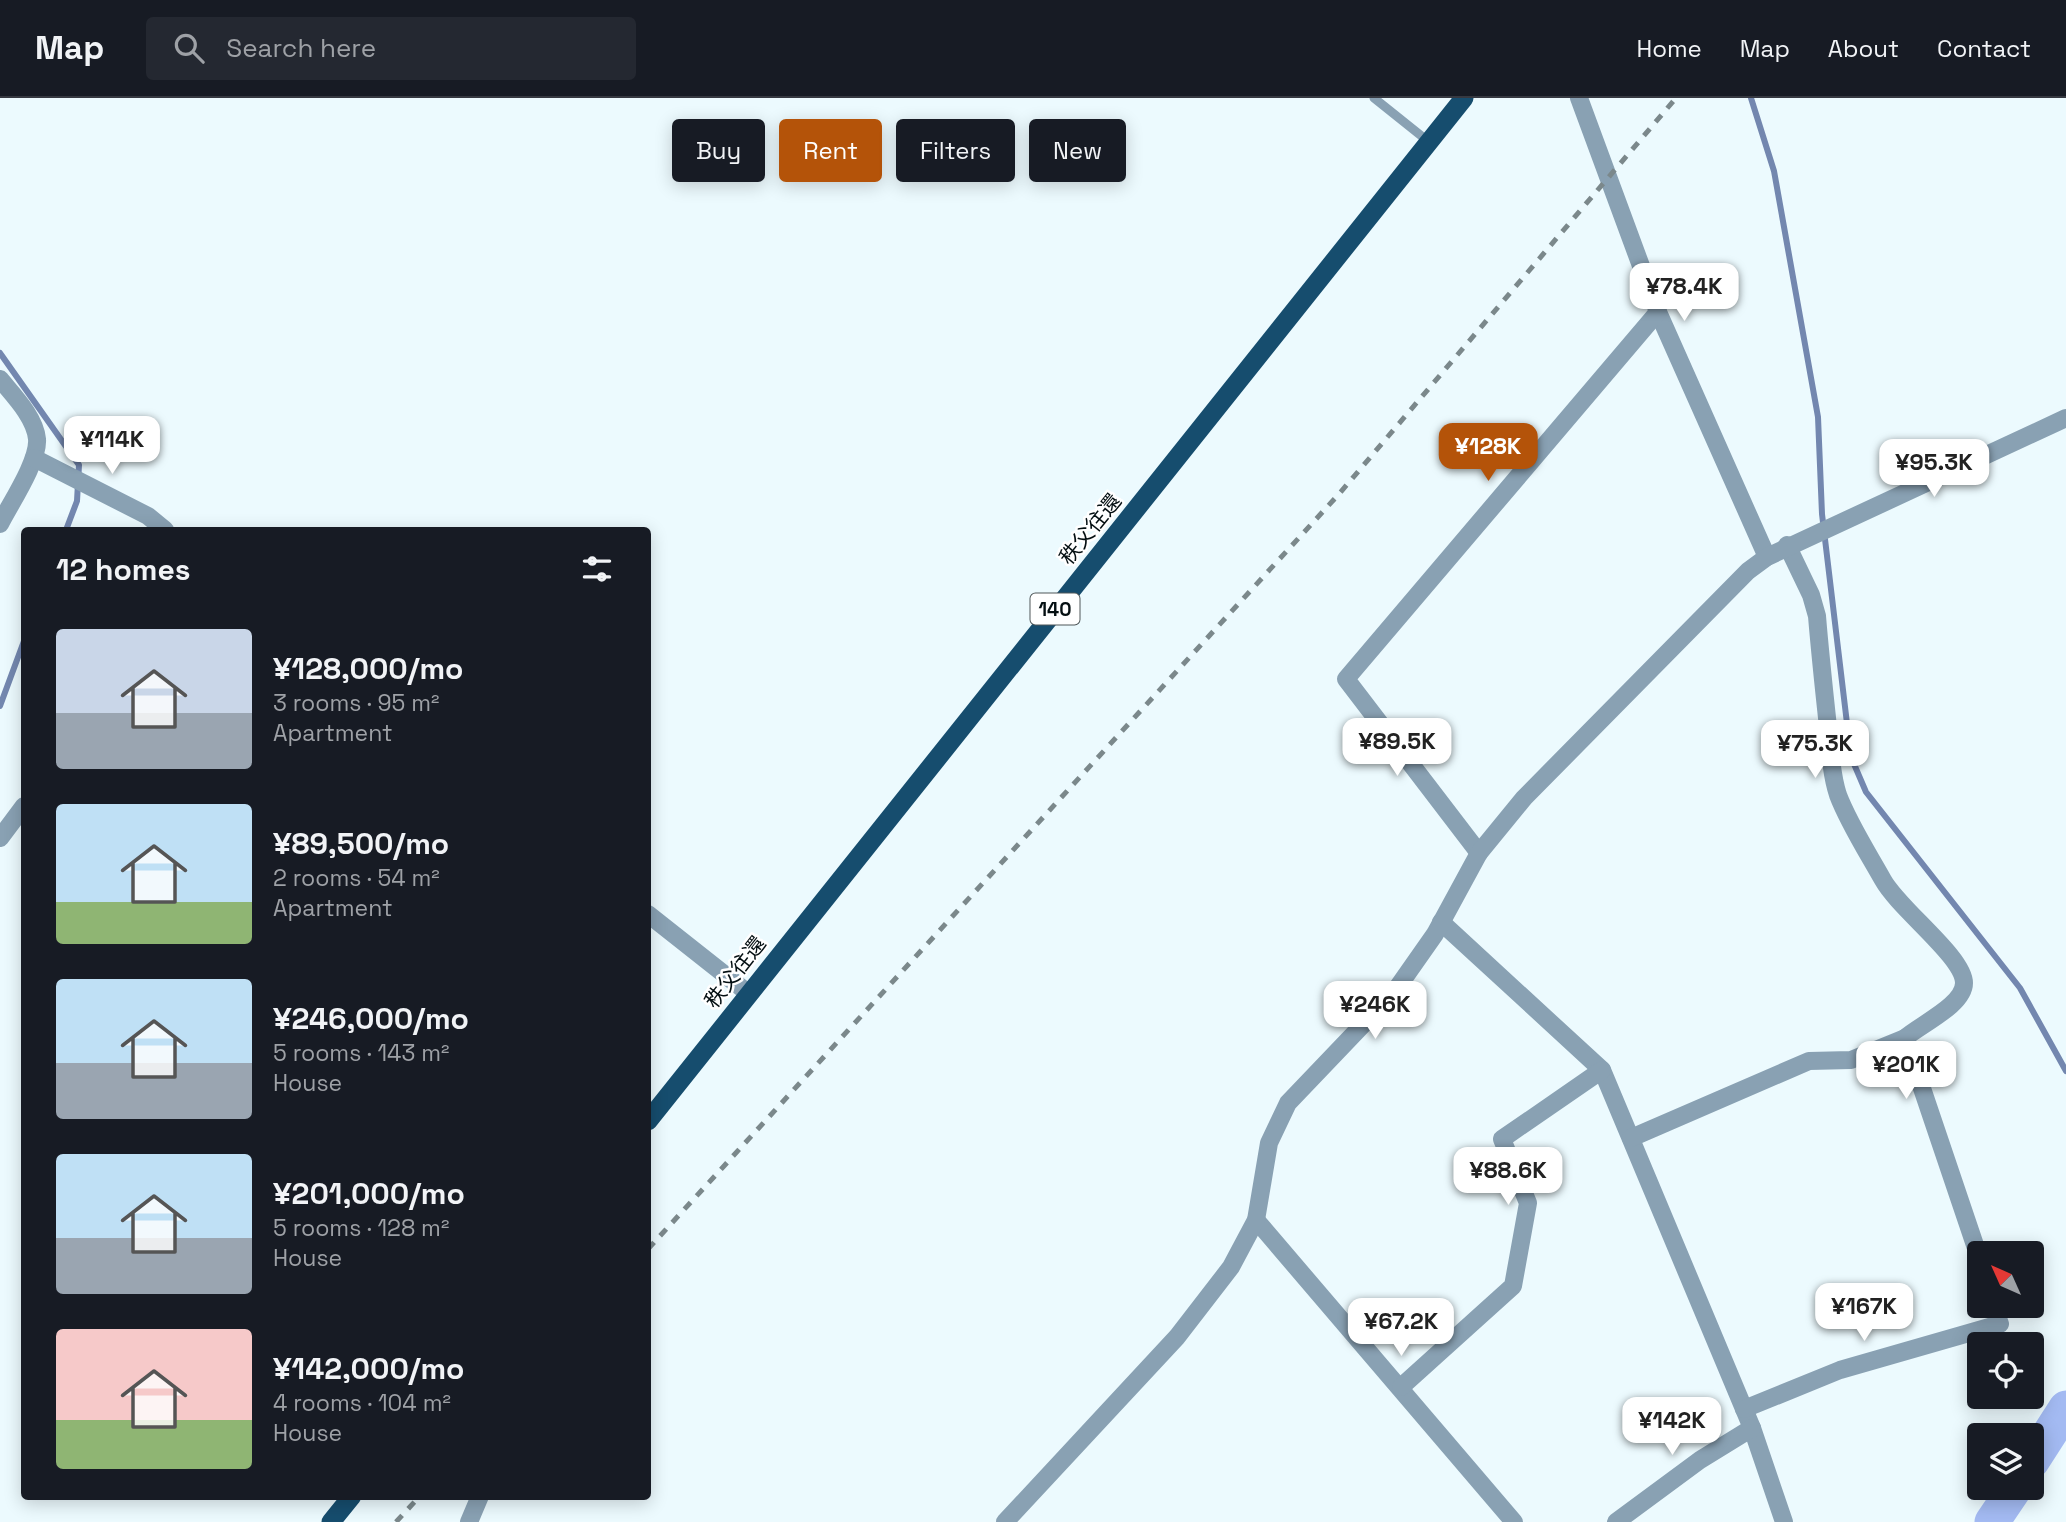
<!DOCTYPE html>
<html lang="en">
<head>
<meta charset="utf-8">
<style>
	body { margin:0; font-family:"Space Grotesk","Noto Sans JP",sans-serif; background:#242831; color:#f1f3f6; height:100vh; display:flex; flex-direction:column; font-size:26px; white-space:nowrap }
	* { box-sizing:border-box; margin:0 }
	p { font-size:23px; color:#9ea1a6 }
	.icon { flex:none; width:38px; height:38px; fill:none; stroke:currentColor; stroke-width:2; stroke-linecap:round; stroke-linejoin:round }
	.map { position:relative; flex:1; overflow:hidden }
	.panel { position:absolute; left:21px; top:429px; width:630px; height:973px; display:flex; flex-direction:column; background:#171b24; border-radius:7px; box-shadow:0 4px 18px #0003 }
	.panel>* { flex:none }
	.guide { position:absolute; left:672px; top:21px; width:665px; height:63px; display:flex; gap:14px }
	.needle { width:46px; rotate:315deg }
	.controls { position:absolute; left:1967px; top:1143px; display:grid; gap:14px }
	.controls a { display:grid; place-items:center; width:77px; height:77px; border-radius:7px; background:#171b24; box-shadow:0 4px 18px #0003; font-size:35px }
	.price { position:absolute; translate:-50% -60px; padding:0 16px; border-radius:14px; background:#fff; color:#222; font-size:23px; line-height:46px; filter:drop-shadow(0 2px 4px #0008) }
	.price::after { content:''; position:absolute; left:50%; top:42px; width:21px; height:16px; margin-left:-10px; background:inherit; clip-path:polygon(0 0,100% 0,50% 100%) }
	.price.on { background:#b45309; color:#fff }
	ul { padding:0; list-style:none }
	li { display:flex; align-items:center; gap:21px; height:175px; padding:0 35px }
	li span { display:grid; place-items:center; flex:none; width:196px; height:140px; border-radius:7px; color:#555 }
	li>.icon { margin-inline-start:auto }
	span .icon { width:84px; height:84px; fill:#fffc; stroke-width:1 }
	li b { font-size:30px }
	h2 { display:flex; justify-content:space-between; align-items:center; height:84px; padding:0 35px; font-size:30px }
	.pill { padding:0 24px; border-radius:7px; background:#171b24; box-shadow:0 4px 18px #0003; font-size:24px; line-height:63px }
	.pill.on { background:#b45309; color:#fff }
	header { display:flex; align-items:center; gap:42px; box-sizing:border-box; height:98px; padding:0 35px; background:#171b24; border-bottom:2px solid #363941 }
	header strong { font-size:33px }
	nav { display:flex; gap:38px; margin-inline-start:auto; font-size:24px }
	.search { width:490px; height:63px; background:#242831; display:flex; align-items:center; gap:18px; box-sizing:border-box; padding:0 24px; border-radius:7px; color:#9ea1a6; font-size:26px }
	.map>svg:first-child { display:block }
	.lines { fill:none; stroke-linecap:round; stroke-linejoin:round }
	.stream { stroke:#7387af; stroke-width:6 }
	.river { stroke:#a3baf2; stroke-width:35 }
	.service { stroke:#89a1b3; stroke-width:9 }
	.minor { stroke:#89a1b3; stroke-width:18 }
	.trunk { stroke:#164d6e; stroke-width:19 }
	.rail { stroke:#7b888b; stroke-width:5; stroke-dasharray:9 9; stroke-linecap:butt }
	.labels { text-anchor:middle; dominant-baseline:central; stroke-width:5; stroke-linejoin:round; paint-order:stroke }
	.shield { fill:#fff; stroke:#4f5759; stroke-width:2 }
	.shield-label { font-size:19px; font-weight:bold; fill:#040f12 }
	.street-label { font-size:21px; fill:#040f12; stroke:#fff }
</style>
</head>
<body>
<header>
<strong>Map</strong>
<div class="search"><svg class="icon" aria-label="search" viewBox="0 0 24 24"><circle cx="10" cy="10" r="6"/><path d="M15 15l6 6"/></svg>Search here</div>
<nav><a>Home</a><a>Map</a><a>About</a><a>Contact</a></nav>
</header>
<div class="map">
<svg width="2066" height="1424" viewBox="0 0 2066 1424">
	<rect width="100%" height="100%" fill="#ecfafe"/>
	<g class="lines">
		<!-- stream -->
		<g class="stream">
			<path d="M 1751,0 L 1774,73 L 1818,319 L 1822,416 L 1851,659 L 1866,694 L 2020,890 L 2066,973"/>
			<path d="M 0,255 L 79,367 L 77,403 L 66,432"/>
			<path d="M 0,608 L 24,543"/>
		</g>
		<!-- river -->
		<g class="river">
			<path d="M 2032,1363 L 2066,1310"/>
			<path d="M 1992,1424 L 2015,1390"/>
		</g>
		<!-- service -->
		<path class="service" d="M 1374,0 L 1429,44"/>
		<!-- minor -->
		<g class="minor">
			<path d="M 1579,0 L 1658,214 L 1767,459"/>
			<path d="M 0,281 C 13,297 35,319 37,341 C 39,363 10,406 0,426"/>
			<path d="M 34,360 L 148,418 L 165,432"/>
			<path d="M 1787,447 L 1811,497 L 1817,518 C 1820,555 1824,592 1828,629 C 1830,651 1831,676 1838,697 C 1849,726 1868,755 1883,782 C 1899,811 1964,859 1964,885 C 1964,907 1921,926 1905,940 L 1979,1159"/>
			<path d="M 0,740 L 24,708"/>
			<path d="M 1479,755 L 1346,581 L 1658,214"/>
			<path d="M 648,816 L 748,895"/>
			<path d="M 1441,824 L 1602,972 L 1752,1330 L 1784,1424"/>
			<path d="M 1631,1040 L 1809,963 L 1851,962 L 1905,940"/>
			<path d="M 1256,1122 L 1514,1424"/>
			<path d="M 1401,1289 L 1513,1188 L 1528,1105 L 1502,1041 L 1602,972"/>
			<path d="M 1744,1311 L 1840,1272 L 2000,1226 L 1994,1208"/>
			<path d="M 469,1424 L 480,1398"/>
			<path d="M 1005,1424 L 1177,1239 L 1231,1169 L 1256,1122 L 1269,1045 L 1288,1005 L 1395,893 L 1435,836 L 1479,755 L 1524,700 L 1748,473 L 1767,459 L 2066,320"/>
			<path d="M 1616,1424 L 1700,1362 L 1752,1330"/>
		</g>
		<!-- trunk -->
		<g class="trunk">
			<path d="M 648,1023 L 1464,0"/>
			<path d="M 331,1424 L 352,1398"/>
		</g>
		<!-- rail -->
		<g class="rail">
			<path d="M 648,1151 L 1339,396 L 1676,0"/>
			<path d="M 396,1424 L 420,1398"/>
		</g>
	</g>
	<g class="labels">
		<!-- shield labels -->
		<rect class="shield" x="1030.5" y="495.5" width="49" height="31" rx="5"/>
		<g class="shield-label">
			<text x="1055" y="511">140</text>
		</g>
		<!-- street labels -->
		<g class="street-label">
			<text transform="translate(1090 431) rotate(-51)">秩父往還</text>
			<text transform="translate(735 874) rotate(-52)">秩父往還</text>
		</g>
	</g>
</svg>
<div class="controls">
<a><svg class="needle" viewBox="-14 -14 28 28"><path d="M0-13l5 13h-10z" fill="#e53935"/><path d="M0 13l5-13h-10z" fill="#9ea1a6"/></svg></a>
<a><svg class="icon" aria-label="locate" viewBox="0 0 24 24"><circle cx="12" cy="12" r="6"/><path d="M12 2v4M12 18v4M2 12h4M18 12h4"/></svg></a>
<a><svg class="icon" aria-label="layers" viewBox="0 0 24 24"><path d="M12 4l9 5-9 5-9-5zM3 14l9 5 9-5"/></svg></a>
</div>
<b class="price" style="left:1684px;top:225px">¥78.4K</b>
<b class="price" style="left:112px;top:378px">¥114K</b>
<b class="price on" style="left:1488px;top:385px">¥128K</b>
<b class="price" style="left:1934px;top:401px">¥95.3K</b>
<b class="price" style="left:1397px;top:680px">¥89.5K</b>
<b class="price" style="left:1815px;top:682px">¥75.3K</b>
<b class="price" style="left:1375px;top:943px">¥246K</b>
<b class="price" style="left:1906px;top:1003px">¥201K</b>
<b class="price" style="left:1508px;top:1109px">¥88.6K</b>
<b class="price" style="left:1864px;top:1245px">¥167K</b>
<b class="price" style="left:1401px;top:1260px">¥67.2K</b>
<b class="price" style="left:1672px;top:1359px">¥142K</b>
<div class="guide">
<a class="pill">Buy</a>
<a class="pill on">Rent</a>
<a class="pill">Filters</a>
<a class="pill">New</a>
</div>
<section class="panel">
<h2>12 homes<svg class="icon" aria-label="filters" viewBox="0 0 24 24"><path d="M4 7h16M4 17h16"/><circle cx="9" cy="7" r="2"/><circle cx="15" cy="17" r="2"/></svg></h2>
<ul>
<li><span style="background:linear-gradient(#c9d6e8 60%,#9aa5b1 0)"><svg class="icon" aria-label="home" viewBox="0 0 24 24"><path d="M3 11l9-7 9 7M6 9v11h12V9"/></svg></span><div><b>¥128,000/mo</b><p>3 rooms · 95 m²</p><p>Apartment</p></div></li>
<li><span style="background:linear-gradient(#bfe0f5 70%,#8fb573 0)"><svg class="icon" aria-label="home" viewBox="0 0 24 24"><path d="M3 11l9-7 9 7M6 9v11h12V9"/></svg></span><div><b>¥89,500/mo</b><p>2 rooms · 54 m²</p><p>Apartment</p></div></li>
<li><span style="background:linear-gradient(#bfe0f5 60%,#9aa5b1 0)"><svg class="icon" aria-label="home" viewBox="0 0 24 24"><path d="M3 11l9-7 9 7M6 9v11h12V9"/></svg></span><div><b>¥246,000/mo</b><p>5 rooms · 143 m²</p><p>House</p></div></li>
<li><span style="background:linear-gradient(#bfe0f5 60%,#9aa5b1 0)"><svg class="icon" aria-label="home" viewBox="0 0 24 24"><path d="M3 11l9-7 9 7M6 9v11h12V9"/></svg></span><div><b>¥201,000/mo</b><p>5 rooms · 128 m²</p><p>House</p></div></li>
<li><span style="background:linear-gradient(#f6c9c9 65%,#8fb573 0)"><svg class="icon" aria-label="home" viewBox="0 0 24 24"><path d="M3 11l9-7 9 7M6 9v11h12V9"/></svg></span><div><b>¥142,000/mo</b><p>4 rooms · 104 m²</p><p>House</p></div></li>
</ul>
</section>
</div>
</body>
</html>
